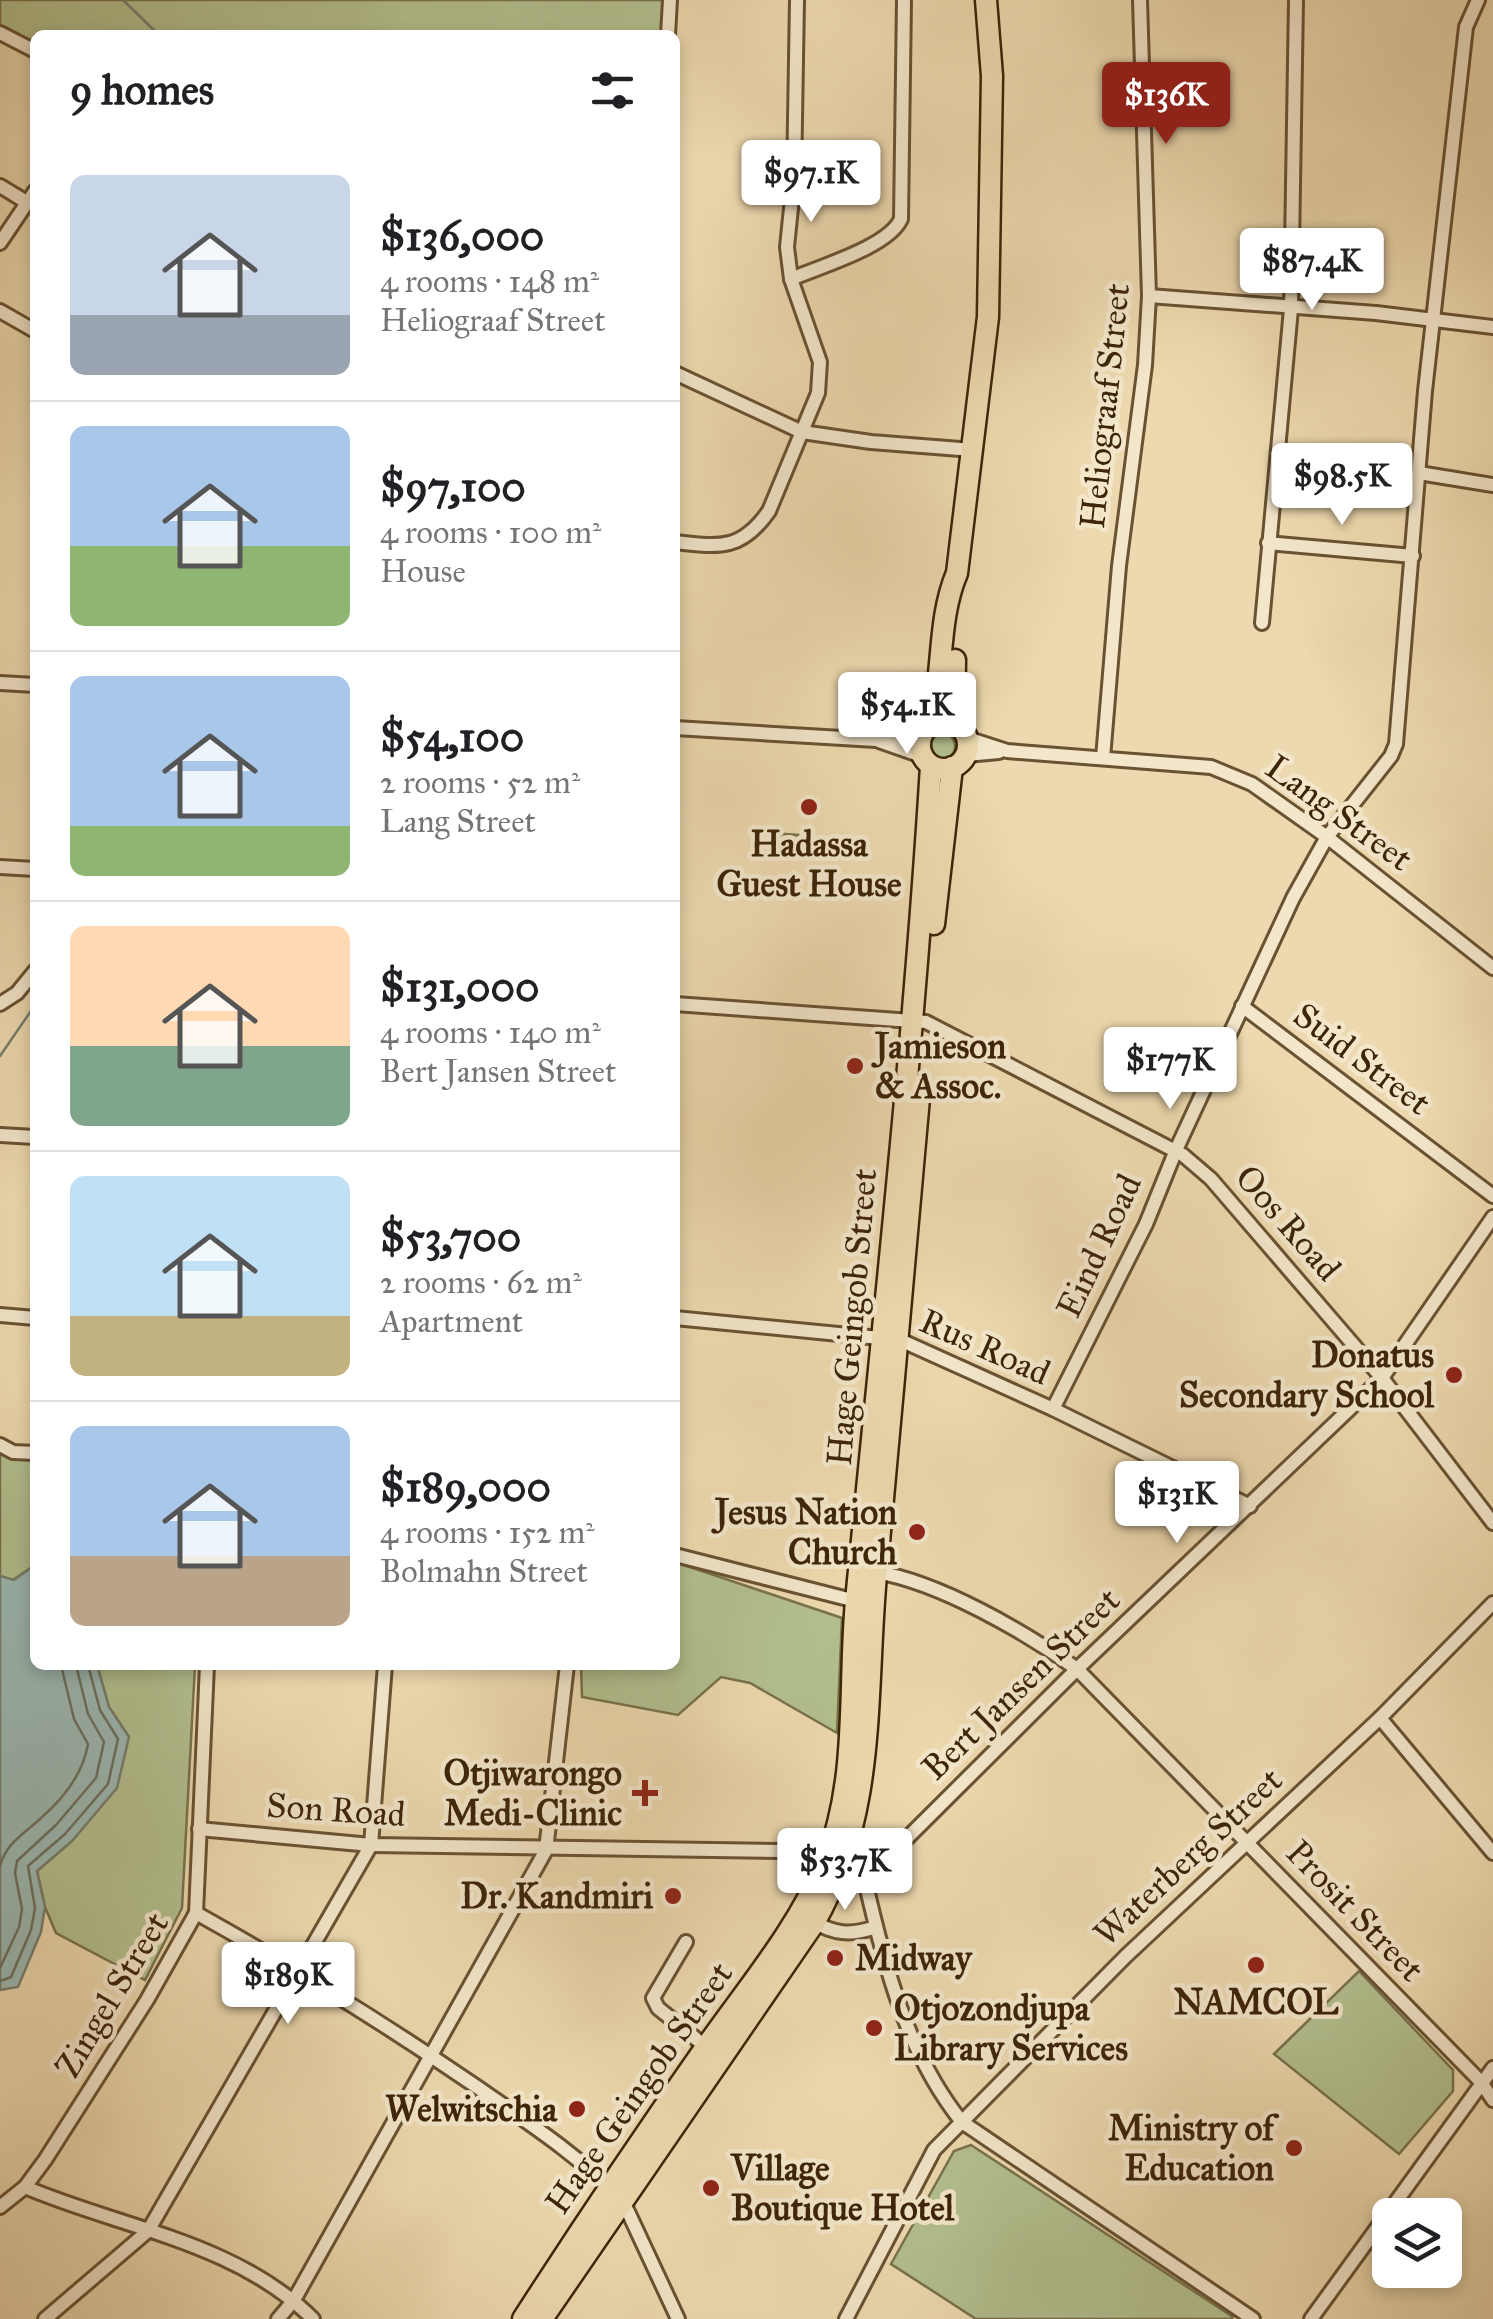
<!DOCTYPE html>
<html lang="en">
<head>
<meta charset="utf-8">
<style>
	body { margin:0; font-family:"IM FELL Great Primer",serif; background:#f2f2f2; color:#202124; height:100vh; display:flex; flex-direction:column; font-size:38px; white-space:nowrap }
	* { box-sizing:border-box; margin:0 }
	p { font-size:32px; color:#757577 }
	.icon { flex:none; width:55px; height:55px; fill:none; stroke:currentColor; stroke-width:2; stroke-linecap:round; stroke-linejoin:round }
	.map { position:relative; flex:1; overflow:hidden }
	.panel { position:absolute; left:30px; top:30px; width:650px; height:1640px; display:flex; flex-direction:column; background:#fff; border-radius:15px; box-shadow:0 5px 15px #0003 }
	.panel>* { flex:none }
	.buttons { position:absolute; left:1372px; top:2198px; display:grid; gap:20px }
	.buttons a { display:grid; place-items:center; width:90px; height:90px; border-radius:15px; background:#fff; box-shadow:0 5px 15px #0003; font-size:50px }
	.price { position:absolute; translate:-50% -85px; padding:0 22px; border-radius:10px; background:#fff; color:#222; font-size:32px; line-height:65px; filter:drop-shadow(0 2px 5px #0008) }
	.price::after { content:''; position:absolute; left:50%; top:60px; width:30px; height:22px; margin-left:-15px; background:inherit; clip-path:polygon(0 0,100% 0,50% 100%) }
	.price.selected { background:#8f2418; color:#fff }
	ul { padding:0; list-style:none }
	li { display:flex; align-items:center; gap:30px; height:250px; padding:0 40px }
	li+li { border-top:2px solid #e0e0e0 }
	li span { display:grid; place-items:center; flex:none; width:280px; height:200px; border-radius:15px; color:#555 }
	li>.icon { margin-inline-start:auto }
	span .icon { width:120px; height:120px; fill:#fffc; stroke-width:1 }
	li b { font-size:42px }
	h2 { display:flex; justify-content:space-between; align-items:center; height:120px; padding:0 40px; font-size:42px }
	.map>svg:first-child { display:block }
	.green { fill:#b3c08f; stroke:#78724c; stroke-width:2.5 }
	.water { fill:#9bb9b4; stroke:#757e6f; stroke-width:2.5 }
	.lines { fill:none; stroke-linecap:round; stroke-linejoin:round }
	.shore { stroke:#6c6f5e; stroke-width:2.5 }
	.stream { stroke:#757e6f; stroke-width:2.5 }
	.minor-casing { stroke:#695232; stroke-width:18 }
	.highway-casing { stroke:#3d2508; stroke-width:25 }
	.minor { stroke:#f3e6cb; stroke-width:12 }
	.highway { stroke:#edd9af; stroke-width:20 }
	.poi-dot { fill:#8f2418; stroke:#f3e6cb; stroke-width:4 }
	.labels { text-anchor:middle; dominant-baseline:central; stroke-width:9; stroke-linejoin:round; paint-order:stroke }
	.street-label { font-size:35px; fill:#3d2508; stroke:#f3e6cb }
	.poi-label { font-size:35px; font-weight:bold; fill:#3d2508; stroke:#f3e6cb; text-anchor:end }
</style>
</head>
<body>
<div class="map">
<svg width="1493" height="2319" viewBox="0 0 1493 2319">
	<rect width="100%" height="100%" fill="#edd9af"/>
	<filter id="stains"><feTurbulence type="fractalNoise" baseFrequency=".002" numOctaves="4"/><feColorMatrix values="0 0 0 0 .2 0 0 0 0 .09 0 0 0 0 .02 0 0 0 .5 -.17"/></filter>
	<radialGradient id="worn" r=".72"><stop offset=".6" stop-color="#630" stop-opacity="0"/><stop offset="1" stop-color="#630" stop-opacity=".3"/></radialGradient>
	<!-- green -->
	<g class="green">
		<path d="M 0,0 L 670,0 L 668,35 L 35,35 L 35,51 L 0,33 Z"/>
		<circle cx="942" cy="746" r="13"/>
		<path d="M 771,833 L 798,835 L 796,853 L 784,852 L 784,846 L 770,845 Z"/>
		<path d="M 0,1445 L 35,1453 L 35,1565 L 13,1580 L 0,1576 Z"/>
		<path d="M 675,1562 L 842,1618 L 837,1733 L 750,1683 L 721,1677 L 678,1715 L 582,1697 L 581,1665 L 675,1665 Z"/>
		<path d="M 97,1665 L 195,1665 L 182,1908 L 145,1980 L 56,1933 L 45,1907 L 37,1871 L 72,1841 L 129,1737 L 109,1707 Z"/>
		<path d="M 1359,1971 L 1453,2070 L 1453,2091 L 1399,2154 L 1274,2054 Z"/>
		<path d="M 971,2145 L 1233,2317 L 1231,2319 L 976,2319 L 891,2264 L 954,2151 Z"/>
	</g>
	<!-- water -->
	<path class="water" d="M 35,1565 L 35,1665 L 97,1665 L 109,1707 L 129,1737 L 117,1788 L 72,1841 L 37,1871 L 45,1907 L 41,1932 L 18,1987 L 0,1990 L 0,1576 L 14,1580 Z"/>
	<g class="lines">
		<!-- shore -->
		<g class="shore">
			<path d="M 0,1866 C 6,1843 25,1833 41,1818 C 64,1798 83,1774 88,1744 L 74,1719 L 61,1665"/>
			<path d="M 0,1968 L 19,1927 L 22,1909 L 15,1873 L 17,1861 L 56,1825 L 96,1778 L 104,1742 L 88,1714 L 76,1665"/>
			<path d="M 0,1981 L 11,1977 L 31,1930 L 35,1908 L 28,1866 L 65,1834 L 108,1784 L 118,1739 L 100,1710 L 88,1665"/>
		</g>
		<!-- stream -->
		<g class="stream">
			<path d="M 123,0 L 159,35"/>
			<path d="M 0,1056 L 35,1005"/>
		</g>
		<defs>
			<g id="minor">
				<path d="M 0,33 L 35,51"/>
				<path d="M 668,35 L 670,0"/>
				<path d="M 0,186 L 28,203"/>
				<path d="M 0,243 L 35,191"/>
				<path d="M 791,279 C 821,266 888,247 901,219 L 904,0"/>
				<path d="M 1149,296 L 1376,313 L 1493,327"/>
				<path d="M 0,311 L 35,331"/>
				<path d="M 675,373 L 802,432 L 871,442 L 973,450"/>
				<path d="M 1419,473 L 1493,485"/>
				<path d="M 675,542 C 719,547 741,551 769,511 L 818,393 L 820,362 L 791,279 L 787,247 L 794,179 L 797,0"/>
				<path d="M 1268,543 L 1413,556"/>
				<path d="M 1262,623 L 1291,309 L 1296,0"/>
				<path d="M 0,683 L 35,685"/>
				<path d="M 675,728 L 876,740 L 925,729"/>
				<path d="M 967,738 L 1007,751 L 1211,767 L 1252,784 L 1327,837 L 1493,968"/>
				<path d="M 879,741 L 922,756"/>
				<path d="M 966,755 L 999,752"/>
				<path d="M 1103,758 L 1119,566 L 1145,365 L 1149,296 L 1140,0"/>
				<path d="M 0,867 L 35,869"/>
				<path d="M 0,1004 L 17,993 L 35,971"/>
				<path d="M 675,1004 L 926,1022 L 1183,1155 L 1211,1179 L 1382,1378 L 1493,1523"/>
				<path d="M 1242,1006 L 1493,1196"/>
				<path d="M 0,1135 L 35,1137"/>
				<path d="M 0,1315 L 35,1318"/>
				<path d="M 675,1318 L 900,1340 L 1053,1409 L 1250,1506"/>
				<path d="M 1053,1409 L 1146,1224 L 1176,1150 L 1293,898 L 1327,837 L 1391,756 L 1396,744 L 1425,391 L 1466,27 L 1478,0"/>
				<path d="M 0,1445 L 13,1452 L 35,1453"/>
				<path d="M 675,1555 L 856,1601"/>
				<path d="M 876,1572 C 939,1582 1025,1632 1077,1669 L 1481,2082 L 1493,2100"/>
				<path d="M 1380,1718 L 1493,1853"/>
				<path d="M 199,1829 L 371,1845 L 782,1851 L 827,1859 L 865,1880 C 884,1964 907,2054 962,2122 L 1253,2319"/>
				<path d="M 865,1880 L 1077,1669 L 1382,1378 L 1493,1217"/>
				<path d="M 196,1913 C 293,1967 386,2025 477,2087 C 527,2122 581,2157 623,2201 L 678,2319"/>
				<path d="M 810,1920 C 834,1934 850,1936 876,1927"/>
				<path d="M 686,1942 L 653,1998 L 658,2008 L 706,2047"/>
				<path d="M 25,2187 C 121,2228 236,2242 313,2319"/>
				<path d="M 0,2207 L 25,2187 L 45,2160 L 147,2000 L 196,1913 L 207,1665"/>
				<path d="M 45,2319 L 148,2231 L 371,1845 L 385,1665"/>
				<path d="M 278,2319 L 294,2300 L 546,1850 L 567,1665"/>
				<path d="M 846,2319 L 934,2150 L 1126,1956 L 1380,1718 L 1493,1603"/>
				<path d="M 1311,2319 L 1493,2068"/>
			</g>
			<g id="highway">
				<circle cx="944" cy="745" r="24"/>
				<path d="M 954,723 L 955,660"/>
				<path d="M 931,724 C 944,675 937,620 957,573 L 988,317 L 992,76 L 986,0"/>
				<path d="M 934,924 L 952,767"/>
				<path d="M 523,2319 C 583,2226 645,2134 708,2044 C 749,1986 798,1928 825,1863 C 859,1781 848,1688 856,1601 C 883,1322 914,1045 931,766"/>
				<path d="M 542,2319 L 814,1923 C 877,1813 865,1698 876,1575 C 890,1416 906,1257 919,1098"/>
			</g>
		</defs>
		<!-- minor casing -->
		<use href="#minor" class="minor-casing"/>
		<!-- highway casing -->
		<use href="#highway" class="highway-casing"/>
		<!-- minor -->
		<use href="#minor" class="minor"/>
		<!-- highway -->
		<use href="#highway" class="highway"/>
	</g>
	<!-- markers -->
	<g class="poi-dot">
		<circle cx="809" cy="807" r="10"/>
		<circle cx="855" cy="1066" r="10"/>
		<circle cx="1454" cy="1375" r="10"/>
		<circle cx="917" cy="1532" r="10"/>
		<path d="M640 1778h10v10h10v10h-10v10h-10v-10h-10v-10h10z"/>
		<circle cx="673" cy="1896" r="10"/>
		<circle cx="835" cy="1958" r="10"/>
		<circle cx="1256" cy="1965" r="10"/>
		<circle cx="874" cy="2028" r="10"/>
		<circle cx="577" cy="2109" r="10"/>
		<circle cx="1294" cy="2148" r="10"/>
		<circle cx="711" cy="2188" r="10"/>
	</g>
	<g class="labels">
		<!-- street labels -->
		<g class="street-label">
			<text transform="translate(1105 406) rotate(-84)">Heliograaf Street</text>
			<text transform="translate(1339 813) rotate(36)">Lang Street</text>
			<text transform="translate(1362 1059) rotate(37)">Suid Street</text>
			<text transform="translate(1288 1223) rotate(49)">Oos Road</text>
			<text transform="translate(1099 1246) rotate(-65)">Eind Road</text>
			<text transform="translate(852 1317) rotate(-85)">Hage Geingob Street</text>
			<text transform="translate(985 1347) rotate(24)">Rus Road</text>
			<text transform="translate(1021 1684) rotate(-44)">Bert Jansen Street</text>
			<text transform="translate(336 1810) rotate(4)">Son Road</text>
			<text transform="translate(1188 1857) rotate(-43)">Waterberg Street</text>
			<text transform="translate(1355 1911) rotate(46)">Prosit Street</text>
			<text transform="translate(112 1995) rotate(-59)">Zingel Street</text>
			<text transform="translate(639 2088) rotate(-55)">Hage Geingob Street</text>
		</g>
		<!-- poi labels -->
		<g class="poi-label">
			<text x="809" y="844" text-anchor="middle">Hadassa<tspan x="809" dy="40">Guest House</tspan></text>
			<text x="875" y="1046" text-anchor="start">Jamieson<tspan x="875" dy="40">&amp; Assoc.</tspan></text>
			<text x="1434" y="1355">Donatus<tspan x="1434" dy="40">Secondary School</tspan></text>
			<text x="897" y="1512">Jesus Nation<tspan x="897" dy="40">Church</tspan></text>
			<text x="622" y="1773">Otjiwarongo<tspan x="622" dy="40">Medi-Clinic</tspan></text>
			<text x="653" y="1896">Dr. Kandmiri</text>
			<text x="855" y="1958" text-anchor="start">Midway</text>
			<text x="1256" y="2002" text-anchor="middle">NAMCOL</text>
			<text x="894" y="2008" text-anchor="start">Otjozondjupa<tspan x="894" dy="40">Library Services</tspan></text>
			<text x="557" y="2109">Welwitschia</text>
			<text x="1274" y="2128">Ministry of<tspan x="1274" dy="40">Education</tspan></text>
			<text x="731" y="2168" text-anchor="start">Village<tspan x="731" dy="40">Boutique Hotel</tspan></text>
		</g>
	</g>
	<rect width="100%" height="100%" filter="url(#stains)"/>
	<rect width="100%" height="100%" fill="url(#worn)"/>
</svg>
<div class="buttons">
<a><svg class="icon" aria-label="layers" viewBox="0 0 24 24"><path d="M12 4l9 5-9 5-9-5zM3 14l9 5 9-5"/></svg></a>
</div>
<b class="price selected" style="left:1166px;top:147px">$136K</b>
<b class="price" style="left:811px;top:225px">$97.1K</b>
<b class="price" style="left:1312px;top:313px">$87.4K</b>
<b class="price" style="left:1342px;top:528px">$98.5K</b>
<b class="price" style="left:907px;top:757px">$54.1K</b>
<b class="price" style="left:1170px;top:1112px">$177K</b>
<b class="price" style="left:1177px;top:1546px">$131K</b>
<b class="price" style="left:845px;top:1913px">$53.7K</b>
<b class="price" style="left:288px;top:2027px">$189K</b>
<section class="panel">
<h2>9 homes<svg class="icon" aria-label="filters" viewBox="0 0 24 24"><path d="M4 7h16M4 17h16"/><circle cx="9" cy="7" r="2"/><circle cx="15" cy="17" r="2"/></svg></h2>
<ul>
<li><span style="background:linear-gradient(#c9d6e8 70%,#9aa5b1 0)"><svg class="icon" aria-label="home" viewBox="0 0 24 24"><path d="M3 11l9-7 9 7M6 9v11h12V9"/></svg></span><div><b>$136,000</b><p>4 rooms · 148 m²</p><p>Heliograaf Street</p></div></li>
<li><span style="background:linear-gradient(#a9c7e8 60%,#8fb573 0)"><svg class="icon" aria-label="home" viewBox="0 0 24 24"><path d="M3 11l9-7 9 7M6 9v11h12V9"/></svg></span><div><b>$97,100</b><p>4 rooms · 100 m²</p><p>House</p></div></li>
<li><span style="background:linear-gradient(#a9c7e8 75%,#8fb573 0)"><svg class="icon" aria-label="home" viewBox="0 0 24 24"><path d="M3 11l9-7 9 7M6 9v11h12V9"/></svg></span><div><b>$54,100</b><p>2 rooms · 52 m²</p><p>Lang Street</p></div></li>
<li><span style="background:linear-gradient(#ffd9b3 60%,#7fa58c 0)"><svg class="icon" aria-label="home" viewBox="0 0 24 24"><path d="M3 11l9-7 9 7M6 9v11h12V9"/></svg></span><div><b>$131,000</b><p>4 rooms · 140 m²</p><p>Bert Jansen Street</p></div></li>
<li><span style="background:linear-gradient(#bfe0f5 70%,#c2b280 0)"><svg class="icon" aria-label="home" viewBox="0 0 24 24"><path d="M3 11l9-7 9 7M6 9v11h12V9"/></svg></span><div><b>$53,700</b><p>2 rooms · 62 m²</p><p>Apartment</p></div></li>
<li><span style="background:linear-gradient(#a9c7e8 65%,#b9a48a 0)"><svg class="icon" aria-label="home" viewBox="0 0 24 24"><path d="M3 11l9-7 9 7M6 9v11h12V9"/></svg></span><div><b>$189,000</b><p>4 rooms · 152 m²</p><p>Bolmahn Street</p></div></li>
</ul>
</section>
</div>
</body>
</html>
